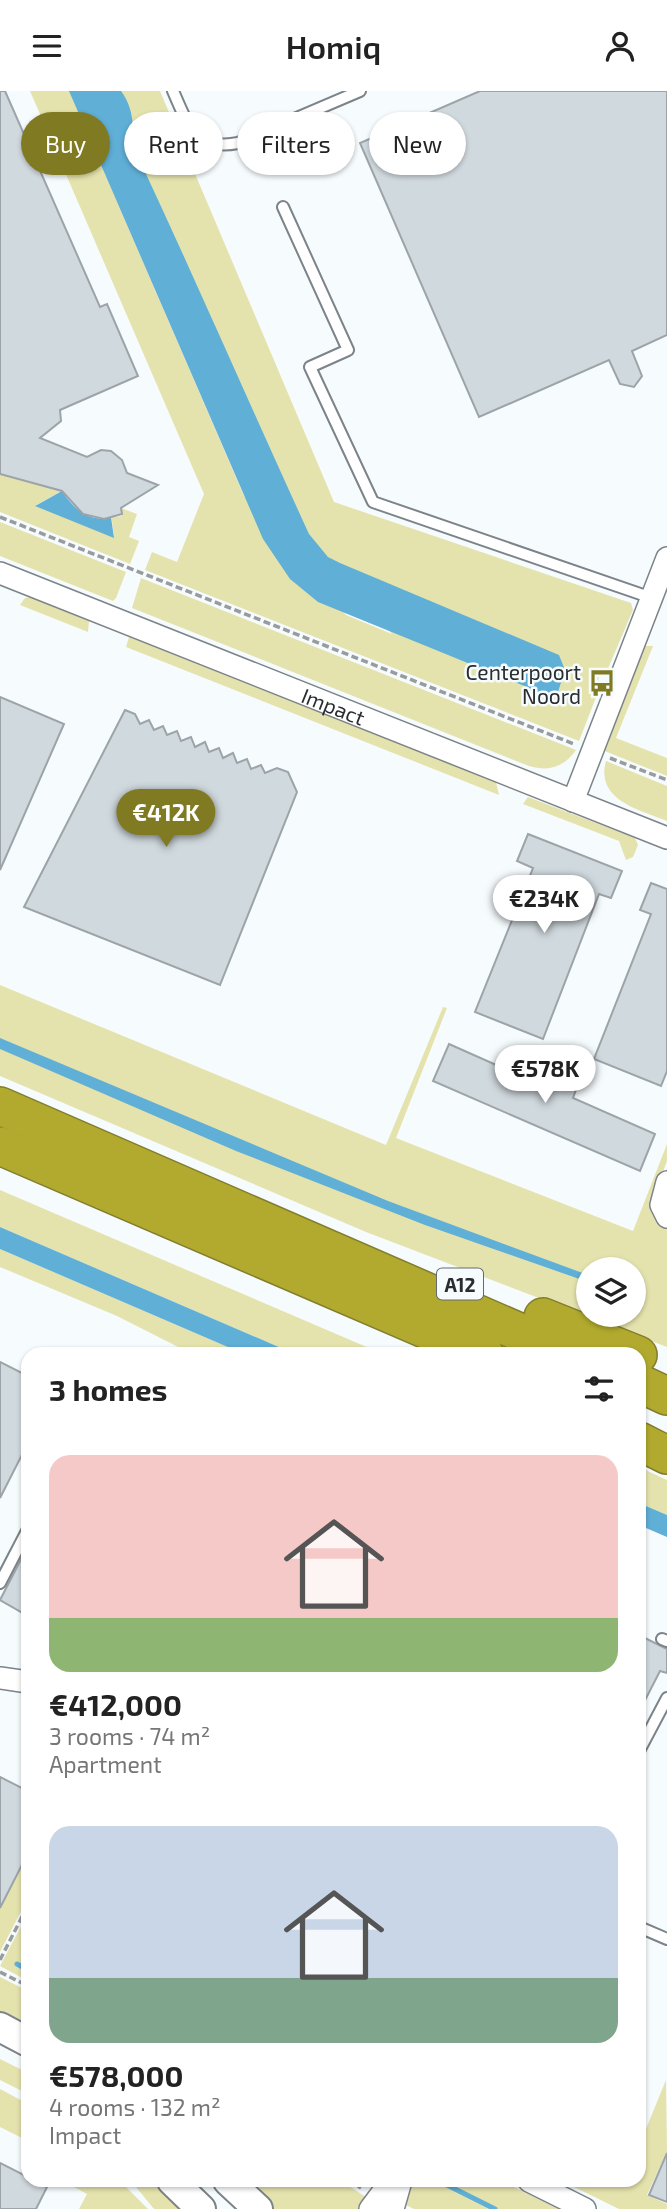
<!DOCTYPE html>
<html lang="en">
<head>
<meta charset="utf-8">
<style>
	body { margin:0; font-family:"Exo 2",sans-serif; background:#f6f6f6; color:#222; height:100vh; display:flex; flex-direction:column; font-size:26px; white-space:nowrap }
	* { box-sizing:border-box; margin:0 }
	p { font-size:23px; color:#767676 }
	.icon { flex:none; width:38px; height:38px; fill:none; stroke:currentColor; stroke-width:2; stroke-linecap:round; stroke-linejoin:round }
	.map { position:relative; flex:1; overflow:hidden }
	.side { position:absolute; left:21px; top:1256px; width:625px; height:840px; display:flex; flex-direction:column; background:#fff; border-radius:21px; box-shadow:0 2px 5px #0004 }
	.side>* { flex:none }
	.banner { position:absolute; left:21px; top:21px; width:626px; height:63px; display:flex; gap:14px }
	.tools { position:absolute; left:576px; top:1166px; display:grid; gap:14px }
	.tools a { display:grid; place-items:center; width:70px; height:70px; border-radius:50%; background:#fff; box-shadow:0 2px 5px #0004; font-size:35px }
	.price { position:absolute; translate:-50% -60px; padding:0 16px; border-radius:24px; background:#fff; color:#222; font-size:23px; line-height:46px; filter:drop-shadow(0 2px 4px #0008) }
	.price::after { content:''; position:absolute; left:50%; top:42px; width:21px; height:16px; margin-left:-10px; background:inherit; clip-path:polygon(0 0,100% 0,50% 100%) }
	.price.selected { background:#807b22; color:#fff }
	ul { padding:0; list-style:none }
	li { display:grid; align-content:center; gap:14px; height:371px; padding:0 28px }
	li span { display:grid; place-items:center; height:217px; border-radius:21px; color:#555 }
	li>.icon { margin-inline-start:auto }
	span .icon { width:126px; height:126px; fill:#fffc; stroke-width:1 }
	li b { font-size:30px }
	h2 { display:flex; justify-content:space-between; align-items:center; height:84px; padding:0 28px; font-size:30px }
	.chip { padding:0 24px; border-radius:32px; background:#fff; box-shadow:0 2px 5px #0004; font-size:24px; line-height:63px }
	.chip.selected { background:#807b22; color:#fff }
	header { display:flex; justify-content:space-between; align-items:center; height:91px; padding:0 28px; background:#fff; font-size:32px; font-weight:600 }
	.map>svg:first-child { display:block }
	.green { fill:#e5e3ad; fill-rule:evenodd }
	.water { fill:#60afd7 }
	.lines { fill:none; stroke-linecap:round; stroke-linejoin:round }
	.stream { stroke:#60afd7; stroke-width:5 }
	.building { fill:#d0d9de; stroke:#9ca4a9; stroke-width:2 }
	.lane-casing { stroke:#7c8489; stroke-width:14 }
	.street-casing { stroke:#7c8489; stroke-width:24 }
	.secondary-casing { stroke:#7c8489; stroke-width:32 }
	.highway-casing { stroke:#827e2e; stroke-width:40 }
	.path { stroke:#989c9f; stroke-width:3.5; stroke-dasharray:7 3.5; stroke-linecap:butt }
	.lane { stroke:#fff; stroke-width:10 }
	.street { stroke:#fff; stroke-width:21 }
	.secondary { stroke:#fff; stroke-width:28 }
	.highway { stroke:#b1aa2e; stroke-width:37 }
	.labels { text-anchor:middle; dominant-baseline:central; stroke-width:5; stroke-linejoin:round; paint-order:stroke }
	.shield { fill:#f6fbfe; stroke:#676b6d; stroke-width:2 }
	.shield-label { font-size:19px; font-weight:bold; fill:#2a2d2f }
	.poi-label { font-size:21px; fill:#2a2d2f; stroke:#f6fbfe; text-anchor:end }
	.street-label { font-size:21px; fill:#2a2d2f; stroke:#f6fbfe }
</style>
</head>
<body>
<header><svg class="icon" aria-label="menu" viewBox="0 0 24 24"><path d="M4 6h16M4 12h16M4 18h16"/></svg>Homiq<svg class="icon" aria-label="person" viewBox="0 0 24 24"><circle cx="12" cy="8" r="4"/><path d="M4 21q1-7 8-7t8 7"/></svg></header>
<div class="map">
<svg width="667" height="2118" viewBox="0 0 667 2118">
	<rect width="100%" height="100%" fill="#f6fbfe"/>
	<!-- green -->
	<g class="green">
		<path d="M 30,0 L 73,0 L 102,66 L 102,76 L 244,405 L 346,524 L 392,543 L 338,475 L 308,448 L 132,64 L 114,0 L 160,0 L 334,411 L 631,512 L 633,519 L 607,580 L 602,579 L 598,589 L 602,591 L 579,650 L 145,479 L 152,461 L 177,471 L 204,403 Z"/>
		<path d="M 0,383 L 62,400 L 36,414 L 114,446 L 110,414 L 116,426 L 122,425 L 121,417 L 137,423 L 129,446 L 139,450 L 130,473 L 0,421 Z"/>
		<path d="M 0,431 L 126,481 L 116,507 L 113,510 L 0,465 Z"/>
		<path d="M 141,487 L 576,659 C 564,676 549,681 529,675 L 132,517 Z"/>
		<path d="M 30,506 L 89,530 L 88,541 L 20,514 L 25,507 Z"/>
		<path d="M 129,546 L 496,691 L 499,704 L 126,556 Z"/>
		<path d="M 645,555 L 653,555 L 616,647 L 667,667 L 667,685 L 602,659 Z"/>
		<path d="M 606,670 L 667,695 L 667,730 C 639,719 595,709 606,670 Z"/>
		<path d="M 528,706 L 635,747 L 638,754 L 633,766 L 626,769 L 619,750 L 523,713 Z"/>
		<path d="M 0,894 L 386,1054 L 443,916 L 447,917 L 396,1047 L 633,1140 L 667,1053 L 667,1070 L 655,1102 L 667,1135 L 667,1256 L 366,1141 L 0,985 ZM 588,1178 L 634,1178 L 634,1223 L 588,1223 Z"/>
		<path d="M 0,1099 L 383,1263 L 295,1263 L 0,1136 Z"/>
		<path d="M 0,1158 L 244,1263 L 192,1263 L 117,1225 L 0,1176 Z"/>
		<path d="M 639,1376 L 667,1389 L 667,1424 L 639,1412 Z"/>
		<path d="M 28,1762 L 28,1807 L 0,1861 L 0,1808 L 4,1810 Z"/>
		<path d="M 28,1822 L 28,1837 L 22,1850 L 28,1853 L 28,1890 L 0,1875 Z"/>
		<path d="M 0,1886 L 28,1900 L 28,1945 L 0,1931 Z"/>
		<path d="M 0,1968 L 28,1982 L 28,2003 L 0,1989 Z"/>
		<path d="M 666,1989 L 667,2060 L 647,2104 L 667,2113 L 667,2118 L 619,2118 L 562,2090 L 611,2090 L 622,2095 L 625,2090 L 639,2090 L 639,2055 Z"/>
		<path d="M 0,1998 L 28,2013 L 28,2050 L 0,2036 Z"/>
		<path d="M 74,2090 L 120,2090 L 148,2118 L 79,2118 L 87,2103 L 74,2096 Z"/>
		<path d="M 131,2090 L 156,2090 L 184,2118 L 154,2118 Z"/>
		<path d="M 237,2090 L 341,2090 L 369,2108 L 363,2118 L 267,2118 Z"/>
		<path d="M 413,2090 L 502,2090 L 558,2118 L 414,2118 L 404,2113 Z"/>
	</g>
	<!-- water -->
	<g class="water">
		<path d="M 69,0 L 121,0 C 138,22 130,47 140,70 C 198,194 252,319 309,443 L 328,466 L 340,472 L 559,564 L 565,579 L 558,601 L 544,603 L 318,511 L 290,488 L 263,448 Z"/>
		<path d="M 62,400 C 74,418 89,432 111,426 L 114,447 L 35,415 Z"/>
		<path d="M 0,947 L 388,1110 L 588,1184 L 588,1191 L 425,1134 L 236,1060 L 0,958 Z"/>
		<path d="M 0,1136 L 295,1263 L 244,1263 L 0,1158 Z"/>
		<path d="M 639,1412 L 667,1424 L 667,1446 L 639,1434 Z"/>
	</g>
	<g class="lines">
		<!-- stream -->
		<g class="stream">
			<path d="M 17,1873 L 28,1879"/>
			<path d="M 439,2090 L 495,2118"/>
		</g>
	</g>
	<!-- building -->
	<g class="building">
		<path d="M 0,0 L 5,0 L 100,216 L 107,213 L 138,285 L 60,319 L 61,330 L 40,347 L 87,366 L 101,359 L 111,360 L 122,369 L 127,382 L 158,394 L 121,417 L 122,423 L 104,428 L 83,423 L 62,400 L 0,383 Z"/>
		<path d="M 480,0 L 667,0 L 667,244 L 632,260 L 642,285 L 634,296 L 620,293 L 609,269 L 479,326 L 360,52 Z"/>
		<path d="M 0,606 L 64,633 L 0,779 Z"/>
		<path d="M 125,619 L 135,623 L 140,633 L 149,629 L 154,639 L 163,635 L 167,644 L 177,640 L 181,650 L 191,646 L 195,656 L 205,651 L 209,661 L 219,657 L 223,667 L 233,662 L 237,672 L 247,668 L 251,678 L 261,674 L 265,682 L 277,677 L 288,681 L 297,701 L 220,894 L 24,816 Z"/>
		<path d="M 528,743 L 622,780 L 611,807 L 599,803 L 543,948 L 475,921 L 533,777 L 517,770 Z"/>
		<path d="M 651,792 L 667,798 L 667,980 L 661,995 L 594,968 L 651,823 L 640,819 Z"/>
		<path d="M 449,953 L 532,990 L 538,972 L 580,988 L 573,1007 L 655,1043 L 640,1080 L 433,990 Z"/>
		<path d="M 0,1271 L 28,1285 L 28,1352 L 0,1407 Z"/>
		<path d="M 28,1455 L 28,1525 L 0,1509 Z"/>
		<path d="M 639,1544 L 667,1558 L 667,1582 L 660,1580 L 639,1621 Z"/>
		<path d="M 0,1686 L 28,1700 L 28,1762 L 0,1817 Z"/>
		<path d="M 667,2062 L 667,2111 L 649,2104 Z"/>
		<path d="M 0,2072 L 28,2086 L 28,2090 L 47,2096 L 36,2118 L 0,2118 Z"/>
	</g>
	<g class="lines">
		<defs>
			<g id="lane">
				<path d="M 173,0 C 188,34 195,60 238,52 L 360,0"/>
				<path d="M 283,116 L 348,259 L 310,276 L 373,411 L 652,507"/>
				<path d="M 0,1492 L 28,1438"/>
				<path d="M 662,1548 L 667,1550"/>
				<path d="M 639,1660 L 667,1607"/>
				<path d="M 639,1836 L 667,1848"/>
			</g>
			<g id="street">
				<path id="s1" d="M 0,482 L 667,747"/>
				<path d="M 573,710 L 667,467"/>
				<path d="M 667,1091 L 661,1114 L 667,1126"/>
				<path d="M 0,1587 L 28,1591"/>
				<path d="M 529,2090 L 585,2118"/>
				<path d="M 370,2118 L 391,2090"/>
				<path d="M 393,2118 L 401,2090"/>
			</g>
			<g id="secondary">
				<path d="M 0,1936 L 28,1951"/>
				<path d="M 172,2090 L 201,2118"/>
				<path d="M 228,2090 L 258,2118"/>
			</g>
			<g id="highway">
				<path d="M 0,1015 L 572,1264"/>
				<path d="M 0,1055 L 485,1264"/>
				<path d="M 543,1226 L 638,1264"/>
				<path d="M 639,1292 L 667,1305"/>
				<path d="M 639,1350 L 667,1364"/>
			</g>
		</defs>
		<!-- lane casing -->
		<use href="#lane" class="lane-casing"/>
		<!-- street casing -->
		<use href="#street" class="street-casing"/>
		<!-- secondary casing -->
		<use href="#secondary" class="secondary-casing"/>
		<!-- highway casing -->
		<use href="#highway" class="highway-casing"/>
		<!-- path -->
		<g class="path">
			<path d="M 0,426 L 574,653"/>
			<path d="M 610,667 L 667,689"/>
			<path d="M 0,1869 L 28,1814"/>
			<path d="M 0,1881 L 28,1895"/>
			<path d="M 349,2090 L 361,2097"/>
		</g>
		<!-- lane -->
		<use href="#lane" class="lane"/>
		<!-- street -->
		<use href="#street" class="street"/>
		<!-- secondary -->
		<use href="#secondary" class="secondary"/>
		<!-- highway -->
		<use href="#highway" class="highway"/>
	</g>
	<!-- icons -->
	<defs>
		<symbol id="bus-bare" viewBox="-9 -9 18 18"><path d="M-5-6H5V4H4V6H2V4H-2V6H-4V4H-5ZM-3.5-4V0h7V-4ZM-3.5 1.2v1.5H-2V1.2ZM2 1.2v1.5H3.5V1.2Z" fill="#807b22" stroke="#f6fbfe" stroke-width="2.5" paint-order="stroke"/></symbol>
	</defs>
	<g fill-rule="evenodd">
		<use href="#bus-bare" x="583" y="573" width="38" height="38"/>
	</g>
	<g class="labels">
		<!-- shield labels -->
		<rect class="shield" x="437" y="1177.5" width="46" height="31" rx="5"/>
		<g class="shield-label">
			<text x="460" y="1193">A12</text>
		</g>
		<!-- poi labels -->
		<g class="poi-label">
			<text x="581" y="580">Centerpoort<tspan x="581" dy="24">Noord</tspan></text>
		</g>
		<!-- street labels -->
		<g class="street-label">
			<text stroke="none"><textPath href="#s1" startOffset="359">Impact</textPath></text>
		</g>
	</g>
</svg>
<div class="tools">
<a><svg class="icon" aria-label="layers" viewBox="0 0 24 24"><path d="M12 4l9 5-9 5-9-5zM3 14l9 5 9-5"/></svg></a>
</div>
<b class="price selected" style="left:166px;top:758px">€412K</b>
<b class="price" style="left:544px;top:844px">€234K</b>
<b class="price" style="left:545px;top:1014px">€578K</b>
<div class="banner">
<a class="chip selected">Buy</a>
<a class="chip">Rent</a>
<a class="chip">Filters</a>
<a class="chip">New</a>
</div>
<section class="side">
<h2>3 homes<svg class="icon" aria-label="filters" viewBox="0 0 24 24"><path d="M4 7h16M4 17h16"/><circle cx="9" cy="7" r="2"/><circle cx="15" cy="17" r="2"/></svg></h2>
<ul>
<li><span style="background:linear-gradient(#f6c9c9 75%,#8fb573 0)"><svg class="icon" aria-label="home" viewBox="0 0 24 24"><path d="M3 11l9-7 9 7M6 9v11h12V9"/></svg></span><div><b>€412,000</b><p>3 rooms · 74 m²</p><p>Apartment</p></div></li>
<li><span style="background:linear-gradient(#c9d6e8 70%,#7fa58c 0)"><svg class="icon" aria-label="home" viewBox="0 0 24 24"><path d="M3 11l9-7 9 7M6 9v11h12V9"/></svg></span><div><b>€578,000</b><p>4 rooms · 132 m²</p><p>Impact</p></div></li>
</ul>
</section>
</div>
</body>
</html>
